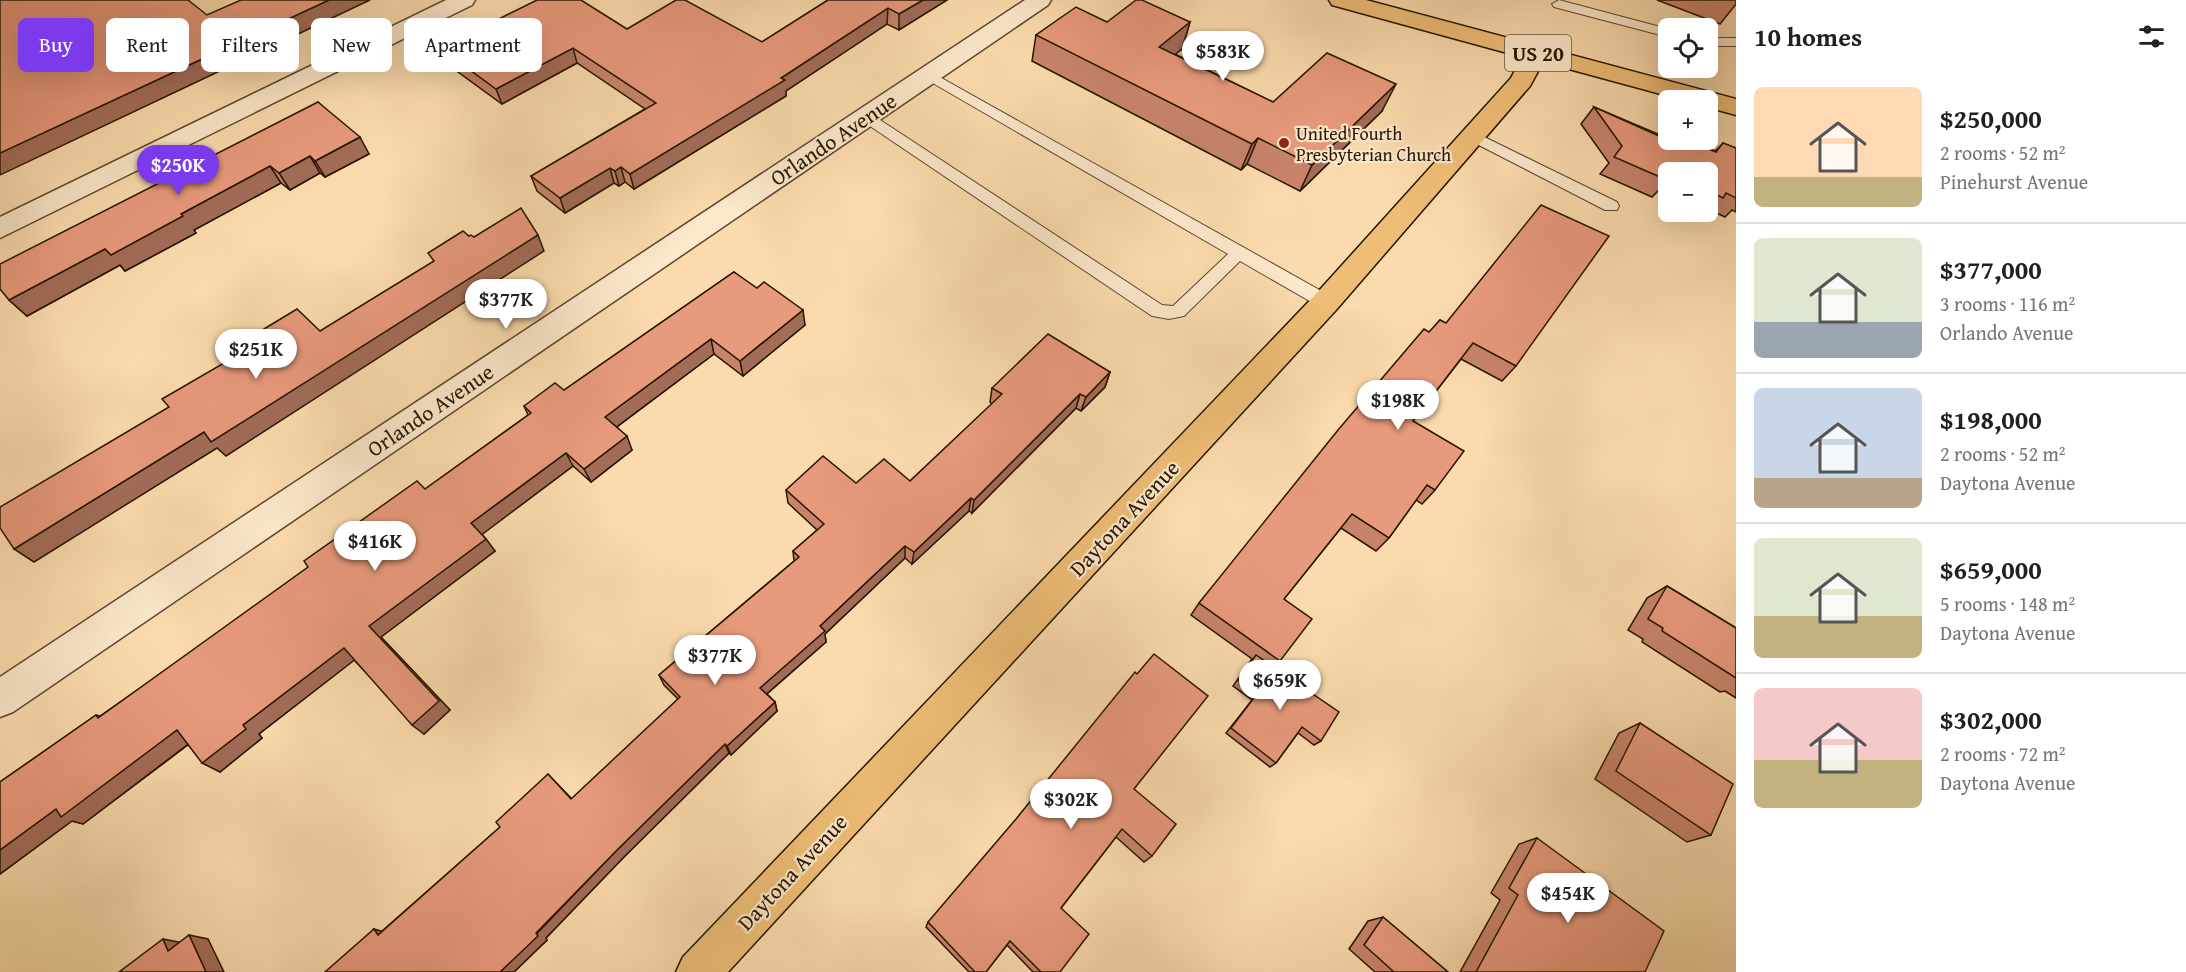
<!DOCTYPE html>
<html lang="en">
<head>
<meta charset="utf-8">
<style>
	body { margin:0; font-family:"Gentium Book Plus",serif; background:#f2f2f2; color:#202124; height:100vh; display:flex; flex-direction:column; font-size:22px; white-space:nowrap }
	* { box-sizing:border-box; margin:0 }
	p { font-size:20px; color:#757577 }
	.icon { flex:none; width:33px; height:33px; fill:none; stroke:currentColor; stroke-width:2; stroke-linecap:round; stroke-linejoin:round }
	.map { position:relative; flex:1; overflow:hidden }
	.panel { display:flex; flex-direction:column; background:#fff; width:450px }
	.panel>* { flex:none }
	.banner { position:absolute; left:18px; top:18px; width:570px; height:54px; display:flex; gap:12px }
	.tools { position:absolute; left:1658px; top:18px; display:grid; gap:12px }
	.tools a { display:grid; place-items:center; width:60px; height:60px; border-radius:9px; background:#fff; box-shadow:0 6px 24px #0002; font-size:30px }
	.price { position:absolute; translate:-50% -51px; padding:0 14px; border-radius:21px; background:#fff; color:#222; font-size:20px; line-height:39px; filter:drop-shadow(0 2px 3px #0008) }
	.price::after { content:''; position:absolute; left:50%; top:36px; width:18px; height:14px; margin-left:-9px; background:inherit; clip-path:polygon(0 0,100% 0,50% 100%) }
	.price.current { background:#7c3aed; color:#fff }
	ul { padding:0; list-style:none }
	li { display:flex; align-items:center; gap:18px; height:150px; padding:0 18px }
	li+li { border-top:2px solid #e0e0e0 }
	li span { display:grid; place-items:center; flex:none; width:168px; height:120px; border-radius:9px; color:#555 }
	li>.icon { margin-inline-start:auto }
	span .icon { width:72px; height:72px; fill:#fffc; stroke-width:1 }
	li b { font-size:26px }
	h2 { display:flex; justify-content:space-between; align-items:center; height:72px; padding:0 18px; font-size:26px }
	.chip { padding:0 21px; border-radius:9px; background:#fff; box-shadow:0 6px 24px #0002; font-size:21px; line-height:54px }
	.chip.current { background:#7c3aed; color:#fff }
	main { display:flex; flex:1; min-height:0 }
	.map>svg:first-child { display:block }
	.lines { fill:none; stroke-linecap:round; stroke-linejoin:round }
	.service-casing { stroke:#5b462d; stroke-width:2 }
	.minor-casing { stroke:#5b462d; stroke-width:3 }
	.primary-casing { stroke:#261402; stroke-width:3 }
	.service { fill:#fce8ca; fill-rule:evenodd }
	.minor { fill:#fce8ca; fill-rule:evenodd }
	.primary { fill:#eebe76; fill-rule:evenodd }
	.wall { fill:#c8846b; stroke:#261402; stroke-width:1.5 }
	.shaded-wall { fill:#a26c57; stroke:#261402; stroke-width:1.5 }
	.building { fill:#e89a7c; stroke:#261402; stroke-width:1.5 }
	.poi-dot { fill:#8f2418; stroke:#fce8ca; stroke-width:2 }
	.labels { text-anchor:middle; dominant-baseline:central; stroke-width:4.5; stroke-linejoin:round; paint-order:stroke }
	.far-poi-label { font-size:18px; fill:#261402; stroke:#fce8ca; text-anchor:start }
	.shield { fill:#fce8ca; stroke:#66543e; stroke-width:1.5 }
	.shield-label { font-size:21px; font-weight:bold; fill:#261402 }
	.street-label { font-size:22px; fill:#261402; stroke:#fce8ca }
</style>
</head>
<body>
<main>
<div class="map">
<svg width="1736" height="972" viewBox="0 0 1736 972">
	<rect width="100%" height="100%" fill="#fbdbad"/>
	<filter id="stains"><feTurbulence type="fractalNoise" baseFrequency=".00333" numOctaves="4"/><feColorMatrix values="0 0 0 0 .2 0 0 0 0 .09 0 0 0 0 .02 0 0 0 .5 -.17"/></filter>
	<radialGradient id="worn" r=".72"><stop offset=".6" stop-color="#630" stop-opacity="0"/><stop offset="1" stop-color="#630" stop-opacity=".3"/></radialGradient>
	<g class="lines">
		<defs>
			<g id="service">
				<path d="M 1559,0 L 1668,29 L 1668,37 L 1554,7 L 1552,4 Z"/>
				<rect x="1707" y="38" width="29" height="8"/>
				<path d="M 929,71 L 1332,297 L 1335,302 L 1332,307 L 1326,308 L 1320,307 L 1240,261 L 1184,316 L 1169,319 L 1152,316 L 861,120 L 859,117 L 861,114 L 871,114 L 1162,305 L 1173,306 L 1228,254 L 924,78 L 922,75 L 924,72 Z"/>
				<path d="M 1472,131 L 1617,202 L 1619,206 L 1617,210 L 1605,210 L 1467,139 L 1465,136 Z"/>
			</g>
			<g id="minor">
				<path d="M 446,0 L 475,0 L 472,5 L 0,238 L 0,217 Z"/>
				<path d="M 1025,0 L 1051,0 L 1048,5 L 13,712 L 0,717 L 0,677 Z"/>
			</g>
			<path id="primary" d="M 1329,0 L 1366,0 L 1736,99 L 1736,115 L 1707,107 L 1707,100 L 1683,100 L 1543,62 L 1530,86 L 1336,310 L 728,972 L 676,972 L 683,957 L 1316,294 L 1511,78 L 1522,57 L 1332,5 Z"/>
		</defs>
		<!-- service casing -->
		<use href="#service" class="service-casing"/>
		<!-- minor casing -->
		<use href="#minor" class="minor-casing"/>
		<!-- primary casing -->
		<use href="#primary" class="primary-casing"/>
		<!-- service -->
		<use href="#service" class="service"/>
		<!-- minor -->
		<use href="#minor" class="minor"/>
		<!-- primary -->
		<use href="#primary" class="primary"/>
	</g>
	<!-- wall -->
	<g class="wall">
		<path d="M 828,0 L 947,0 L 899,30 L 887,24 L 786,91 L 786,96 L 634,189 L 625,182 L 619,186 L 614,183 L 565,213 L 537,191 L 531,176 L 645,109 L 577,63 L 502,104 L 447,64 L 440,48 L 627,29 L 762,42 Z"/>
		<path d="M 1657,0 L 1736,0 L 1736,4 L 1720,24 Z"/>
		<path d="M 1107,22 L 1190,22 L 1182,49 L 1175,54 L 1273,102 L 1382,111 L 1300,191 L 1247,164 L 1241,170 L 1032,61 L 1036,35 Z"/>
		<path d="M 318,102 L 369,154 L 325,177 L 320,173 L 290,190 L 281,183 L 194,230 L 196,233 L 125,271 L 120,265 L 27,316 L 9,300 Z"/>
		<path d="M 1594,107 L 1672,140 L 1686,140 L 1715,151 L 1723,143 L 1736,148 L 1736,212 L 1732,210 L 1725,217 L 1710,210 L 1706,214 L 1701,212 L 1707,212 L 1707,172 L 1668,172 L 1668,196 L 1658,191 L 1652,197 L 1600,174 L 1609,163 L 1581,124 Z"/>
		<path d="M 734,272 L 805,325 L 743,376 L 714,354 L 617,427 L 632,450 L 591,482 L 573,466 L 482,534 L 495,551 L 381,637 L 450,710 L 424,734 L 354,660 L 259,734 L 262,738 L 220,772 L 188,745 L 83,824 L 72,821 L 0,874 L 0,782 L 96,715 L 100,716 L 425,489 L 528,415 L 524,406 L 564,390 Z"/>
		<path d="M 1440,320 L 1516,366 L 1502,381 L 1461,359 L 1413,421 L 1435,490 L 1422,504 L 1416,500 L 1389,538 L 1376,551 L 1341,528 L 1284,599 L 1280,661 L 1274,667 L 1321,741 L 1314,745 L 1298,733 L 1276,763 L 1270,767 L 1226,733 L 1252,700 L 1233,686 L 1252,659 L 1191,615 L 1199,603 Z"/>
		<path d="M 1110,372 L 1105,387 L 1081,411 L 1076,408 L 972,513 L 969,511 L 912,564 L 905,558 L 825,634 L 826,642 L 767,694 L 775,702 L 777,711 L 731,755 L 729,753 L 624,857 L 546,938 L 547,940 L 514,972 L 325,972 L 382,931 L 500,827 L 548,774 L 572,799 L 678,699 L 664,685 L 659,675 L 794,561 L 793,551 L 817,530 L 788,503 L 786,490 L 856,483 L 910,481 L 992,404 L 990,402 L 992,388 Z"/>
		<path d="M 1667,586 L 1736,628 L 1736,698 L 1725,691 L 1720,692 L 1642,642 L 1643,639 L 1628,630 L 1647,598 Z"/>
		<path d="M 1640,723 L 1711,835 L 1687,842 L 1595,779 L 1619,733 Z"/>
		<path d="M 1134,789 L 1152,856 L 1144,862 L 1116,837 L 1061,908 L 1060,972 L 1033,972 L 1007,945 L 986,972 L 969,972 L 926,927 L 928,922 Z"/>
		<path d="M 1537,838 L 1645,972 L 1460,972 L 1500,900 L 1491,893 L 1519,844 Z"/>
		<path d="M 1383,917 L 1448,972 L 1375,972 L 1349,949 L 1368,921 Z"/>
	</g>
	<!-- shaded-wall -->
	<g class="shaded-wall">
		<path d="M 329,0 L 370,0 L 0,175 L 0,153 Z"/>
		<path d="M 923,0 L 947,0 L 899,30 L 899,14 Z"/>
		<path d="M 888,8 L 887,24 L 786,91 L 786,96 L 634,189 L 630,174 L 781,78 Z"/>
		<path d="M 1190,22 L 1182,49 L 1151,73 L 1159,47 Z"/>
		<path d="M 573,48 L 577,63 L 502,104 L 496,89 Z"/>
		<path d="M 1396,84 L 1382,111 L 1300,191 L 1312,165 Z"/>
		<path d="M 360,137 L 369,154 L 325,177 L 315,161 Z"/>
		<path d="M 1258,138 L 1247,164 L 1241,170 L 1252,144 Z"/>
		<path d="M 310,156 L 320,173 L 290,190 L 279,173 Z"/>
		<path d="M 270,166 L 281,183 L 194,230 L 196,233 L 125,271 L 120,265 L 27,316 L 9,300 L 105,249 L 181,214 Z"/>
		<path d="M 621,167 L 625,182 L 619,186 L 615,171 Z"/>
		<path d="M 610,168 L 614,183 L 565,213 L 560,198 Z"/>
		<path d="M 538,235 L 544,251 L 226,456 L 217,448 L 34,562 L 14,549 L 204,432 Z"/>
		<path d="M 803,310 L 805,325 L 743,376 L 740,361 Z"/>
		<path d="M 711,339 L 714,354 L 611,431 L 605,417 Z"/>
		<path d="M 1110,372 L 1105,387 L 1081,411 L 1086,397 Z"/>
		<path d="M 1080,394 L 1076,408 L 972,513 L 974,500 Z"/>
		<path d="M 627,436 L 632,450 L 591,482 L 584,469 Z"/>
		<path d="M 566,453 L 573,466 L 480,536 L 471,523 Z"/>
		<path d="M 971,498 L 969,511 L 912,564 L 914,552 Z"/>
		<path d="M 486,539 L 495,551 L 381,637 L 450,710 L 424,734 L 412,725 L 369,626 Z"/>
		<path d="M 905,546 L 905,558 L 825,634 L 826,642 L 763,697 L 760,688 L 820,626 Z"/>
		<path d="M 344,648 L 357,658 L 259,734 L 262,738 L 220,772 L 202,763 L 243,725 Z"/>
		<path d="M 775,702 L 777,711 L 731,755 L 727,746 Z"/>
		<path d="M 177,730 L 195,739 L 83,824 L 72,821 L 0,874 L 0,850 L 56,809 Z"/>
		<path d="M 725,744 L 729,753 L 624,857 L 546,938 L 547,940 L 514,972 L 500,972 L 617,850 Z"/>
		<path d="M 374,929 L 388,933 L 378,935 Z"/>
		<path d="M 189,935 L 208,939 L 224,972 L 206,972 Z"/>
		<path d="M 163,939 L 184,943 L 168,951 Z"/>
	</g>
	<!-- building -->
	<g class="building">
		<path d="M 0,0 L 188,0 L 207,15 L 241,0 L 329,0 L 0,153 Z"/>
		<path d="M 537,0 L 581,0 L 627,29 L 676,0 L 685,0 L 762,42 L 828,0 L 923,0 L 899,14 L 888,8 L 781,78 L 785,80 L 630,174 L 621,167 L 615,171 L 610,168 L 560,198 L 531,176 L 656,103 L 573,48 L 496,89 L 440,48 Z"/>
		<path d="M 1136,0 L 1142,0 L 1190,22 L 1159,47 L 1273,102 L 1327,53 L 1396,84 L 1312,165 L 1258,138 L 1252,144 L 1036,35 L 1076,7 L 1107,22 Z"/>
		<path d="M 318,102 L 360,137 L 315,161 L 310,156 L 279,173 L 270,166 L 181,214 L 183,216 L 111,255 L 105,249 L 9,300 L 0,289 L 0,264 Z"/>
		<path d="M 1594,107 L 1668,140 L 1672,141 L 1673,140 L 1686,140 L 1716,152 L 1723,143 L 1736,148 L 1736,198 L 1726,193 L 1723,198 L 1707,190 L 1707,172 L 1668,172 L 1668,179 L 1667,180 L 1614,157 L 1622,146 Z"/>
		<path d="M 1541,205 L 1609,236 L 1516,366 L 1473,343 L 1413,421 L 1464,451 L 1435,490 L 1427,485 L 1389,538 L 1352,514 L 1284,599 L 1312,619 L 1280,661 L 1199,603 L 1338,430 L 1424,329 L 1429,332 L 1440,320 L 1446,323 Z"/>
		<path d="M 521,208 L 538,235 L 211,442 L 204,432 L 14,549 L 0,528 L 0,507 L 169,407 L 162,399 L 260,342 L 254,335 L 297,309 L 320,331 L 434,261 L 428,253 L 463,231 L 469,236 L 471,235 L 474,237 Z"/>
		<path d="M 734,272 L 757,288 L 764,282 L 803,310 L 740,361 L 711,339 L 605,417 L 627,436 L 584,469 L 566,453 L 471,523 L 486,539 L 369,626 L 439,701 L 412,725 L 344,648 L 243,725 L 246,729 L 202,763 L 177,730 L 61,817 L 56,809 L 0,850 L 0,782 L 96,715 L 98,718 L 308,567 L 304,561 L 417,481 L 425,489 L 531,413 L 524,406 L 555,383 L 564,390 Z"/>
		<path d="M 1048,334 L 1110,372 L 1086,397 L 1080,394 L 974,500 L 971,498 L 914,552 L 905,546 L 820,626 L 825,631 L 760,688 L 775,702 L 727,746 L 725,744 L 617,850 L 536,933 L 538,936 L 500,972 L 325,972 L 374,929 L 378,935 L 500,827 L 496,822 L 548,774 L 571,799 L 680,697 L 659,675 L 799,557 L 793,551 L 824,524 L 786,490 L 823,456 L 856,483 L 884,459 L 910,481 L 1002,394 L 992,388 Z"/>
		<path d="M 1667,586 L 1736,628 L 1736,678 L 1662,631 L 1663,628 L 1648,619 Z"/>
		<path d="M 1154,654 L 1208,696 L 1134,789 L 1176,824 L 1152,856 L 1122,829 L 1061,908 L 1089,934 L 1060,972 L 1041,972 L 1010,941 L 986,972 L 975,972 L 928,922 L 1016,819 L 1135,672 L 1137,674 Z"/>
		<path d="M 1256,655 L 1339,712 L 1321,741 L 1302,727 L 1276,763 L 1231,728 L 1257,694 L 1238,680 Z"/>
		<path d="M 1640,723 L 1733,784 L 1711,835 L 1616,771 Z"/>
		<path d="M 1537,838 L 1664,931 L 1645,972 L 1476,972 L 1518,895 L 1509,888 Z"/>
		<path d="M 1383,917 L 1448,972 L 1394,972 L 1364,945 Z"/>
		<path d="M 189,935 L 206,972 L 119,972 L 163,939 L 168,951 Z"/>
	</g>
	<!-- markers -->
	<circle class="poi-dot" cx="1284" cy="143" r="6"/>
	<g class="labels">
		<!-- far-poi labels -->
		<g class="far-poi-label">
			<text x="1296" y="133">United Fourth<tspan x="1296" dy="21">Presbyterian Church</tspan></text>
		</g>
		<!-- shield labels -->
		<rect class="shield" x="1505" y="35" width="66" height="36" rx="4.5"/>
		<g class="shield-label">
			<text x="1538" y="53">US 20</text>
		</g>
		<!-- street labels -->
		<g class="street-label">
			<text transform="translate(833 139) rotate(-34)">Orlando Avenue</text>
			<text transform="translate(430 410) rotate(-34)">Orlando Avenue</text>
			<text transform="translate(1124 518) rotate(-47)">Daytona Avenue</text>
			<text transform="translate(792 872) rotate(-47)">Daytona Avenue</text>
		</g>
	</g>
	<rect width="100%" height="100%" filter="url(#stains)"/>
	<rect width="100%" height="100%" fill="url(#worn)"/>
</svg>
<div class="tools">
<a><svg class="icon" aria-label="locate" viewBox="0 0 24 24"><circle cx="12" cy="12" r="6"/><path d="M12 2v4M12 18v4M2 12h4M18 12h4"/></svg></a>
<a>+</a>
<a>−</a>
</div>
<b class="price" style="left:1223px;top:82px">$583K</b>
<b class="price current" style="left:178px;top:196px">$250K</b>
<b class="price" style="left:506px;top:330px">$377K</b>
<b class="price" style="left:256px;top:380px">$251K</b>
<b class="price" style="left:1398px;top:431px">$198K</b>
<b class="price" style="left:375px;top:572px">$416K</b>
<b class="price" style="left:715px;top:686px">$377K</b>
<b class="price" style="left:1280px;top:711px">$659K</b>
<b class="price" style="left:1071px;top:830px">$302K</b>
<b class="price" style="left:1568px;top:924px">$454K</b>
<div class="banner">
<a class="chip current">Buy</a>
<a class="chip">Rent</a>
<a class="chip">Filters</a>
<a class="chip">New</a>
<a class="chip">Apartment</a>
</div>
</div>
<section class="panel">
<h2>10 homes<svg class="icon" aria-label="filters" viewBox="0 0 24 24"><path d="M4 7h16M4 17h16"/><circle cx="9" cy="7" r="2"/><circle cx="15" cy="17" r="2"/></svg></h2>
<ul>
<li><span style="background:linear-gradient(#ffd9b3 75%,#c2b280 0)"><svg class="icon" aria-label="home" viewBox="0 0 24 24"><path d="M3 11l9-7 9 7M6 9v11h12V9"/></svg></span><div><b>$250,000</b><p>2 rooms · 52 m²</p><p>Pinehurst Avenue</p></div></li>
<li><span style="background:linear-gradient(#dfe7d0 70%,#9aa5b1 0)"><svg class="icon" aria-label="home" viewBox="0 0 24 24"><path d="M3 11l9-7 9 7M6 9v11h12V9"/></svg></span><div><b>$377,000</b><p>3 rooms · 116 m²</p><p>Orlando Avenue</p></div></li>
<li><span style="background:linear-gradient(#c9d6e8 75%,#b9a48a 0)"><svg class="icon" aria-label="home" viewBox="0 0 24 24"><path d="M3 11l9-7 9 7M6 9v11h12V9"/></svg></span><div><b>$198,000</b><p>2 rooms · 52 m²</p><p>Daytona Avenue</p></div></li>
<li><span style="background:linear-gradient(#dfe7d0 65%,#c2b280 0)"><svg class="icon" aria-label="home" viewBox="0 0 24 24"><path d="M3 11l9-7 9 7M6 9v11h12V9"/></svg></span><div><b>$659,000</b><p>5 rooms · 148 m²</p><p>Daytona Avenue</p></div></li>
<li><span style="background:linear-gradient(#f6c9c9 60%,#c2b280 0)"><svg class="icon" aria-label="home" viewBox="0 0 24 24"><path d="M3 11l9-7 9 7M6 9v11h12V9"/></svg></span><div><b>$302,000</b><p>2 rooms · 72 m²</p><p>Daytona Avenue</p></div></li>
</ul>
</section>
</main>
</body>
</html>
